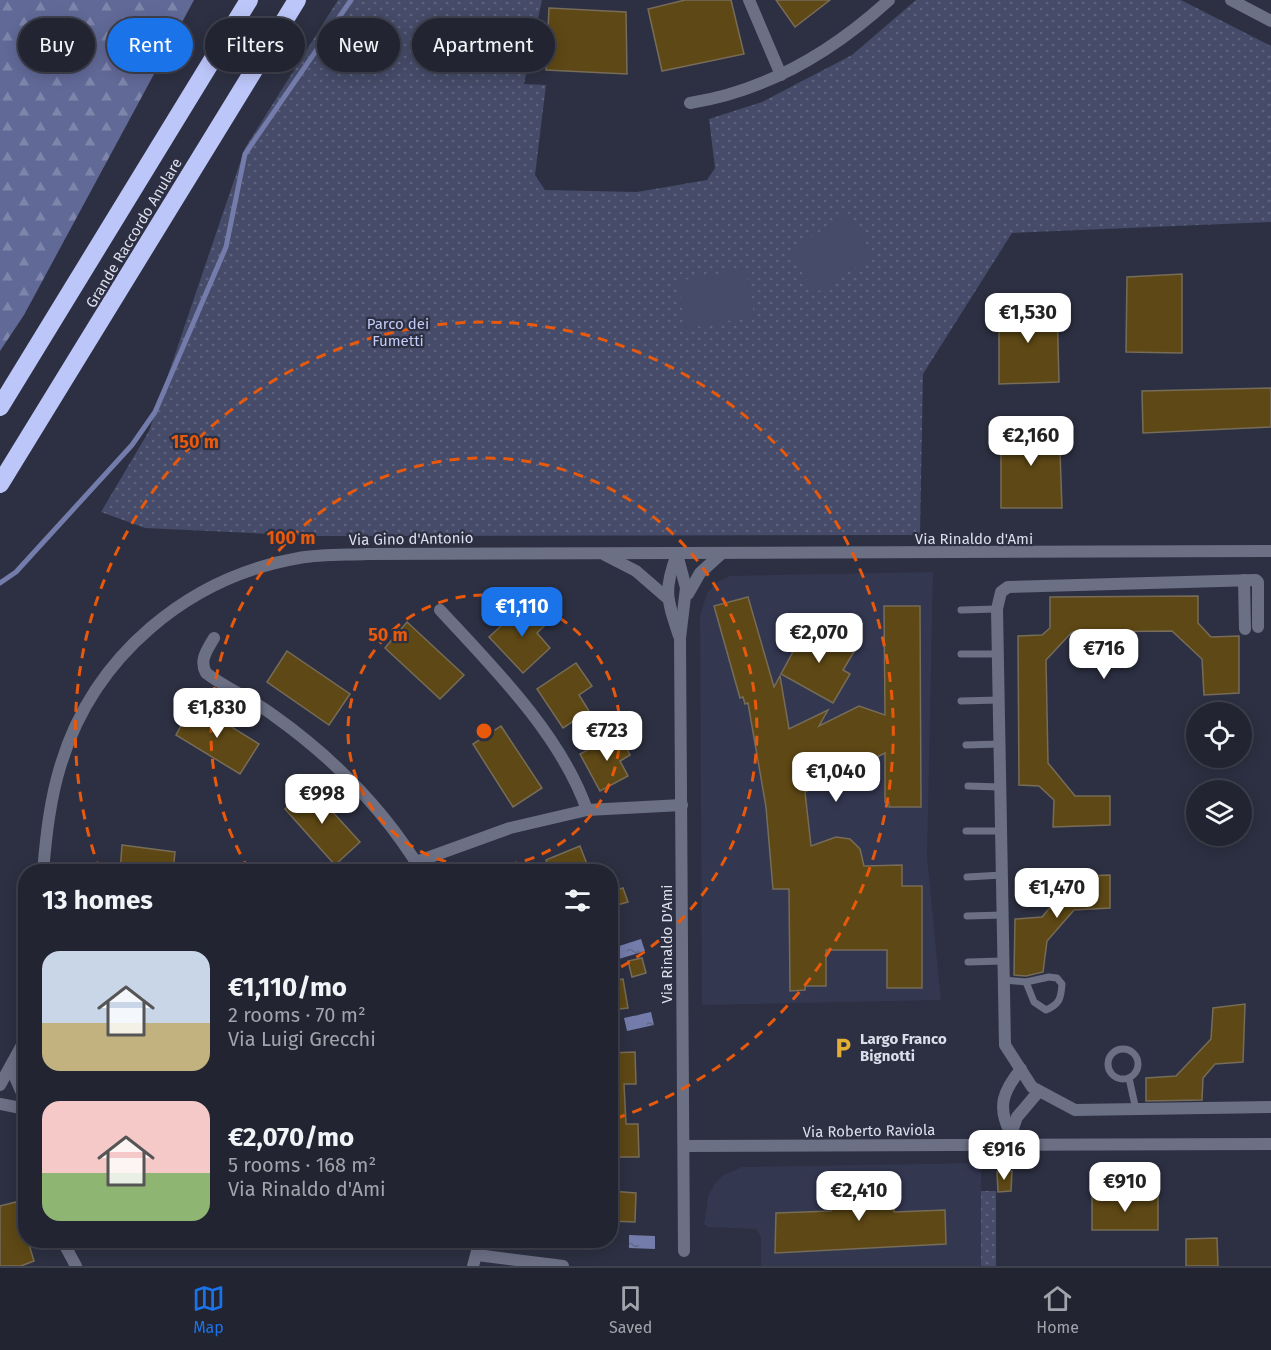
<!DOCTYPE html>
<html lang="en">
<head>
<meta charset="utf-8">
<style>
	body { margin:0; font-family:"Fira Sans",sans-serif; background:#2a2c3a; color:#f1f3f6; height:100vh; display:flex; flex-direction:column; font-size:22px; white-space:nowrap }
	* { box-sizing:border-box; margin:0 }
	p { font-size:20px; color:#a2a4ac }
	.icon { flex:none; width:33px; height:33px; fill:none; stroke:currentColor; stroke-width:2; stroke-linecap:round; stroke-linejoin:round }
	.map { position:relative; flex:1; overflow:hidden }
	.sheet { position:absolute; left:18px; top:864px; width:600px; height:384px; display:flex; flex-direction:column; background:#222432; border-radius:24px; box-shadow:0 3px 15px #0003,0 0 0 2px #3f414d }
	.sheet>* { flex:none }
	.hud { position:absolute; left:18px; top:18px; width:600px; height:54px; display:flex; gap:12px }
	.tools { position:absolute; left:1186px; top:702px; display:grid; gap:12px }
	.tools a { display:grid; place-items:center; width:66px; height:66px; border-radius:50%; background:#222432; box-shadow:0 3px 15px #0003,0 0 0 2px #3f414d; font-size:30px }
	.price { position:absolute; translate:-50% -51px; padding:0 14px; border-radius:12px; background:#fff; color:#222; font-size:20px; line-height:39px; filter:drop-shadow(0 2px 3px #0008) }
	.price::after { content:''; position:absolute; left:50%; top:36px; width:18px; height:14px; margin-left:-9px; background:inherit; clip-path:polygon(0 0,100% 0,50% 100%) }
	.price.selected { background:#1a73e8; color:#fff }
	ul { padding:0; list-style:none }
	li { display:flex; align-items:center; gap:18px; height:150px; padding:0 24px }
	li span { display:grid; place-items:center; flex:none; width:168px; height:120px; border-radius:18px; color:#555 }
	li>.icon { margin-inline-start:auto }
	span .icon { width:72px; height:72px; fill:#fffc; stroke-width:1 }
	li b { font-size:26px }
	h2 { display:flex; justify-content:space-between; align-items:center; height:72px; padding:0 24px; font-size:26px }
	.chip { padding:0 21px; border-radius:27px; background:#222432; box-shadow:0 3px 15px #0003,0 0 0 2px #3f414d; font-size:21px; line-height:54px }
	.chip.selected { background:#1a73e8; color:#fff }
	.menu { display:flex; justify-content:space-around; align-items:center; height:84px; border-top:2px solid #3f414d; background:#222432; font-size:16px; color:#a2a4ac }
	.menu a { display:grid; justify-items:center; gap:3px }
	.menu .selected { color:#1a73e8 }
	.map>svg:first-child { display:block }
	.built { fill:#333750 }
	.forest { fill:url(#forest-firs) }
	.park { fill:url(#park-dots) }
	.pitch { fill:#454b68 }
	.water { fill:url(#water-ripples) }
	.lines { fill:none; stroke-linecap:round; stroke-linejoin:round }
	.stream { stroke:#747cab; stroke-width:5 }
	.building { fill:#5e4815; stroke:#766c58; stroke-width:1.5 }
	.service { stroke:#6c7085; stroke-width:7 }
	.minor { stroke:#6c7085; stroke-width:12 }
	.motorway { stroke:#bcc6f9; stroke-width:18 }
	.ring { fill:none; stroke:#e8590c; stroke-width:3; stroke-dasharray:10 8 }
	.labels { text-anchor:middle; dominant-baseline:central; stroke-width:4.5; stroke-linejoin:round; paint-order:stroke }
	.street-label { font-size:15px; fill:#dcdfeb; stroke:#2d3042 }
	.park-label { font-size:15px; fill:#c2cbf6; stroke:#2d3042 }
	.poi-label { font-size:15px; font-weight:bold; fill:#dcdfeb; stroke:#2d3042; text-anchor:start }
	.centre { fill:#e8590c; stroke:#2d3042; stroke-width:3 }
	.ring-label { font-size:18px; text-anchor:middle; font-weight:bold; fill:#e8590c; stroke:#2d3042; stroke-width:4.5; stroke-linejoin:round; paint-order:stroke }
</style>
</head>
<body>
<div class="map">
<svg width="1271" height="1266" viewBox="0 0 1271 1266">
	<defs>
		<pattern id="forest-firs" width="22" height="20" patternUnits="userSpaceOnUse" patternTransform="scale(1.5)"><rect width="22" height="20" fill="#616997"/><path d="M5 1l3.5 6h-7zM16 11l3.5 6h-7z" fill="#7e85ab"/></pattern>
		<pattern id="park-dots" width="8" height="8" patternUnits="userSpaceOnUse" patternTransform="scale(1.5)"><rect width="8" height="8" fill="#454b68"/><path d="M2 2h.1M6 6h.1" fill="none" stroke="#5f647e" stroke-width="1.8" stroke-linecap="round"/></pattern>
		<pattern id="water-ripples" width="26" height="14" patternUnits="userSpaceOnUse" patternTransform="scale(1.5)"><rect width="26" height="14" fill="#747cab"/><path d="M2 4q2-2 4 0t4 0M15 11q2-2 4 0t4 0" fill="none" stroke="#626888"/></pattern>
	</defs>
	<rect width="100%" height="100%" fill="#2d3042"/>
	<!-- built -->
	<g class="built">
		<path d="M 933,572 L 927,858 L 941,1000 L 702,1005 L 700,616 L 707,593 L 717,582 L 730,576 Z"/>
		<path d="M 981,1163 L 981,1266 L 761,1266 L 761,1237 L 756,1229 L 708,1227 L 704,1224 L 708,1196 L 714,1185 L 722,1176 L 742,1167 Z"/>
	</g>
	<!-- forest -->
	<path class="forest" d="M 0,0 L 194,0 L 24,315 L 0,351 Z"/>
	<!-- park -->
	<g class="park">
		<path d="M 338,0 L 542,0 L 524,84 L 546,85 L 535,175 L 545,190 L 637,192 L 707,180 L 715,168 L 709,119 L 762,102 L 852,55 L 916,0 L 1181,0 L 1271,46 L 1271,222 L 1012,233 L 923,374 L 920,535 L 314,536 L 145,528 L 101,512 L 149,431 L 245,148 Z"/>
		<rect x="981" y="1191" width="15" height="75"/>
	</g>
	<!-- pitch -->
	<g class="pitch">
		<path d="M 848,213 L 874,256 L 815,293 L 789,252 Z"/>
		<path d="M 746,269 L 754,316 L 685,329 L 678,281 Z"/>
	</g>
	<!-- water -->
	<g class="water">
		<path d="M 641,939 L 645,951 L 619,959 L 616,947 Z"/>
		<path d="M 651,1012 L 654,1025 L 627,1031 L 624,1018 Z"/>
		<path d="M 629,1235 L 655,1236 L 655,1249 L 629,1248 Z"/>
	</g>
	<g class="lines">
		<!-- stream -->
		<path class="stream" d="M 0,583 L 16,572 L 132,445 L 155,412 L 226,247 L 245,154 L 351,0"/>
	</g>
	<!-- building -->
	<g class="building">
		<path d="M 685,0 L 731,0 L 744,54 L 662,71 L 648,9 Z"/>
		<path d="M 776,0 L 830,0 L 795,27 Z"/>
		<path d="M 549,8 L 626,12 L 627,74 L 546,70 Z"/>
		<path d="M 1182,274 L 1182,353 L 1126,352 L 1127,277 Z"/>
		<path d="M 999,305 L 1057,305 L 1059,382 L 999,384 Z"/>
		<path d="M 1271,388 L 1271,427 L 1143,433 L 1142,391 Z"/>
		<path d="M 1059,424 L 1062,508 L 1001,508 L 1001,427 Z"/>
		<path d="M 1198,596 L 1198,623 L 1211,637 L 1239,636 L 1239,693 L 1204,695 L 1202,659 L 1172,631 L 1072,632 L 1046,660 L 1048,763 L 1075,796 L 1110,796 L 1110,825 L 1053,827 L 1054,800 L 1039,786 L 1019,785 L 1018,636 L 1042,635 L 1050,628 L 1050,597 Z"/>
		<path d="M 748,597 L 774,687 L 780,676 L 789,729 L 828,710 L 819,726 L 859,706 L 885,715 L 884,606 L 920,606 L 921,807 L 889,807 L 889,802 L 885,802 L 885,753 L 805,792 L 811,846 L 836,837 L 850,839 L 860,849 L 864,866 L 902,865 L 902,886 L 922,886 L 922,988 L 887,988 L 887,950 L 826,950 L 826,986 L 805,986 L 805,990 L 790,991 L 789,889 L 773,889 L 766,807 L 748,703 L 745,704 L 743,697 L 740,698 L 714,606 Z"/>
		<path d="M 526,603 L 546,624 L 537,633 L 550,648 L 523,673 L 489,637 Z"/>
		<path d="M 407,622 L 464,675 L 440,699 L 385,648 Z"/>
		<path d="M 808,624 L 855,650 L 843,670 L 850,674 L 833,703 L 781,674 Z"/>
		<path d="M 287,651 L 350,694 L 329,725 L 267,682 Z"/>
		<path d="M 576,663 L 592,686 L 579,695 L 589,711 L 563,728 L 537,689 Z"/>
		<path d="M 193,703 L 259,744 L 240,774 L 176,735 Z"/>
		<path d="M 501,726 L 542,788 L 513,807 L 473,744 Z"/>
		<path d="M 619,733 L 630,755 L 620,761 L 628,776 L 600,791 L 580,754 Z"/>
		<path d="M 308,785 L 360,842 L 335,865 L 285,809 Z"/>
		<path d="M 122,845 L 175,852 L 173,872 L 120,872 Z"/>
		<path d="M 580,846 L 590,872 L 550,872 L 546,860 Z"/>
		<path d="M 1110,875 L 1110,908 L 1074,910 L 1047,941 L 1043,972 L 1026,976 L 1014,975 L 1015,919 L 1042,917 L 1053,904 L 1056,877 Z"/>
		<path d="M 623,888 L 628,902 L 610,907 L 610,892 Z"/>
		<path d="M 642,958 L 646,973 L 632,977 L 628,961 Z"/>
		<path d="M 623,979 L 628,1008 L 610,1010 L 610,981 Z"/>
		<path d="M 1245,1004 L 1243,1062 L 1215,1064 L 1203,1078 L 1202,1100 L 1146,1101 L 1146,1078 L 1176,1076 L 1211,1039 L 1213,1008 Z"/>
		<path d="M 635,1052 L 636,1084 L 624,1084 L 626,1124 L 638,1124 L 639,1157 L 610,1157 L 610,1053 Z"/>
		<path d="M 1012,1171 L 1011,1191 L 998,1192 L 997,1172 Z"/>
		<path d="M 894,1179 L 894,1212 L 945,1210 L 946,1244 L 775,1253 L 776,1213 L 831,1211 L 832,1181 Z"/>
		<path d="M 610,1191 L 636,1193 L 635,1222 L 610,1221 Z"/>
		<path d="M 1158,1195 L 1158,1230 L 1092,1230 L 1092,1196 Z"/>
		<path d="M 16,1202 L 34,1261 L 21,1266 L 0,1266 L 0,1206 Z"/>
		<path d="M 1217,1238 L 1218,1266 L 1186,1266 L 1186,1239 Z"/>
	</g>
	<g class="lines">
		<!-- service -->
		<g class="service">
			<path d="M 961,610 L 997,609"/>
			<path d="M 961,654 L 998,654"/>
			<path d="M 961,701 L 999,700"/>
			<path d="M 966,745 L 1000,744"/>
			<path d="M 968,786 L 1000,787"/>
			<path d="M 966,831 L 1001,831"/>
			<path d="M 967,877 L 1002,875"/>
			<path d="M 967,916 L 1003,915"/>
			<path d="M 968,962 L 1003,961"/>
			<path d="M 1049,977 L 1057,978 L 1062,984 C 1061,998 1060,1004 1046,1010 L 1034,1002 L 1026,982 Z"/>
			<path d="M 1004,980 L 1026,982"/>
			<circle cx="1123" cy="1064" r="15"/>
			<path d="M 1129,1078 L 1136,1110"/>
		</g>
		<!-- minor -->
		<g class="minor">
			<path d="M 749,0 L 781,75"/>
			<path d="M 1231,0 L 1271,21"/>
			<path d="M 690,103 C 766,91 832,52 889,0"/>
			<path d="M 677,554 L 686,588 L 680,638 L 684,1251"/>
			<path d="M 677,554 C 663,591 667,599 679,636"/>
			<path d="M 605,555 L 636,571 L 666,597"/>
			<path d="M 1244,580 L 1245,629"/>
			<path d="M 688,594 L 700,573 L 721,554"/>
			<path d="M 440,610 C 493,667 561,735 587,810"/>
			<path d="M 1258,627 L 1258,582 L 1256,580 L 1008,587 L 1001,592 L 997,609 L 1005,1045 L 1032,1087 L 1075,1110 L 1271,1107"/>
			<path d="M 214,638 C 207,650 199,660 206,673 C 227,689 252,699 273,715 C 332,757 384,809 422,872"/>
			<path d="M 416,862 L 510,828 L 587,810 L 682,805"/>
			<path d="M 43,872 C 46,836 50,799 61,764 C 94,656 188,577 299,558 C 321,554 344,555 367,554 L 1271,551"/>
			<path d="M 11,1068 L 26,1102"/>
			<path d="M 11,1068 L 26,1073"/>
			<path d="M 0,1085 L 26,1038"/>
			<path d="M 0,1104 L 26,1109"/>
			<path d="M 1010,1132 C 997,1107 1003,1091 1021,1069"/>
			<path d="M 1010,1137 L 1017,1117 L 1039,1091"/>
			<path d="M 684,1146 L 1271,1144"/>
			<path d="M 62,1240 L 76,1266"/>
			<path d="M 477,1255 L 563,1266"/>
			<path d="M 473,1266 L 480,1240"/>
		</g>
		<!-- motorway -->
		<g class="motorway">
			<path d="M 0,407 L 249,0"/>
			<path d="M 0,484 L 297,0"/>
		</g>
	</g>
	<!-- distance rings -->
	<g class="ring">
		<circle cx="484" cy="731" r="136"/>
		<path d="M249 870A273 273 0 1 1 612 972"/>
		<path d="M100 871A409 409 0 1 1 614 1119"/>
	</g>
	<!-- icons -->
	<defs>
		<symbol id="parking-bare" viewBox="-9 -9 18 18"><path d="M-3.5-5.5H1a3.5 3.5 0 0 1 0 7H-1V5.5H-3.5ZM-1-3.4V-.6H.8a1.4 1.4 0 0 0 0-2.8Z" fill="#e3ae34" stroke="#2d3042" stroke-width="2.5" paint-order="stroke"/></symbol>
	</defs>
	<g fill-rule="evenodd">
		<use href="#parking-bare" x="828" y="1033" width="30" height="30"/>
	</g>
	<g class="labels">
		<!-- street labels -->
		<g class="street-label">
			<text transform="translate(134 233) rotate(-59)">Grande Raccordo Anulare</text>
			<text transform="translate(411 539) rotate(-1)">Via Gino d'Antonio</text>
			<text x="974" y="539">Via Rinaldo d'Ami</text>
			<text transform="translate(667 944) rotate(-90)">Via Rinaldo D'Ami</text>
			<text transform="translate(869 1131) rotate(-1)">Via Roberto Raviola</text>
		</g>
		<!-- park labels -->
		<g class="park-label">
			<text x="398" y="324">Parco dei<tspan x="398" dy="17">Fumetti</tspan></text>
		</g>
		<!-- poi labels -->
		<g class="poi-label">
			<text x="860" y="1039">Largo Franco<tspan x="860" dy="17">Bignotti</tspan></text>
		</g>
	</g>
	<circle cx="484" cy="731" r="9" class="centre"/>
	<g class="ring-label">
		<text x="195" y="448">150 m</text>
		<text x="291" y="544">100 m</text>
		<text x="388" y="641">50 m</text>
	</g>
</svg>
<div class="tools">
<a><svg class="icon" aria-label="locate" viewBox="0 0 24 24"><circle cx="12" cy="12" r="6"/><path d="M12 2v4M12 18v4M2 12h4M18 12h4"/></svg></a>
<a><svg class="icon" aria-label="layers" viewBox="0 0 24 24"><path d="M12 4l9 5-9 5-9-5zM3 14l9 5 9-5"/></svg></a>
</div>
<b class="price" style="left:1028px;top:344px">€1,530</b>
<b class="price" style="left:1031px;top:467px">€2,160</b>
<b class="price selected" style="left:522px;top:638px">€1,110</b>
<b class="price" style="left:819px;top:664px">€2,070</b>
<b class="price" style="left:1104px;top:680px">€716</b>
<b class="price" style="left:217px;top:739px">€1,830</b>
<b class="price" style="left:607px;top:762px">€723</b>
<b class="price" style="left:836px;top:803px">€1,040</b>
<b class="price" style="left:322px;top:825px">€998</b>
<b class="price" style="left:1057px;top:919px">€1,470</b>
<b class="price" style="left:1004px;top:1181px">€916</b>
<b class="price" style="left:1125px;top:1213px">€910</b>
<b class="price" style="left:859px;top:1222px">€2,410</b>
<div class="hud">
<a class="chip">Buy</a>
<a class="chip selected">Rent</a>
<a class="chip">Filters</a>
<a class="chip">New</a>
<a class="chip">Apartment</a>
</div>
<section class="sheet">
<h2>13 homes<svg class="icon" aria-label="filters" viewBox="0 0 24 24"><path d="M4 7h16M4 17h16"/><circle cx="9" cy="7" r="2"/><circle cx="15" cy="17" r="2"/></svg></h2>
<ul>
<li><span style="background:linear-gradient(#c9d6e8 60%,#c2b280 0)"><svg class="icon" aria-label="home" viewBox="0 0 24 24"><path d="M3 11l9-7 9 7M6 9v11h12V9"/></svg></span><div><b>€1,110/mo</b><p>2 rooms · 70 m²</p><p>Via Luigi Grecchi</p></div></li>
<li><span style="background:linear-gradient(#f6c9c9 60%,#8fb573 0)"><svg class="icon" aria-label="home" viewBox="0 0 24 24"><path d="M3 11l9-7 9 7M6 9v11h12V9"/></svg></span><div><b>€2,070/mo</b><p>5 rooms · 168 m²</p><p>Via Rinaldo d'Ami</p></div></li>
</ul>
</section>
</div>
<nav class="menu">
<a class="selected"><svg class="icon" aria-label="map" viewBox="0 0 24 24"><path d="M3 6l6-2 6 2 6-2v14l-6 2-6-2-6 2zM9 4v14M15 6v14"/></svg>Map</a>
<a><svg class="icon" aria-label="saved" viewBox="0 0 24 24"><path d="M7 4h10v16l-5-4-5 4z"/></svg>Saved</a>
<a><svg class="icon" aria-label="home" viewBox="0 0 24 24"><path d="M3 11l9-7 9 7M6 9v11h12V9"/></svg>Home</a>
</nav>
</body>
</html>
